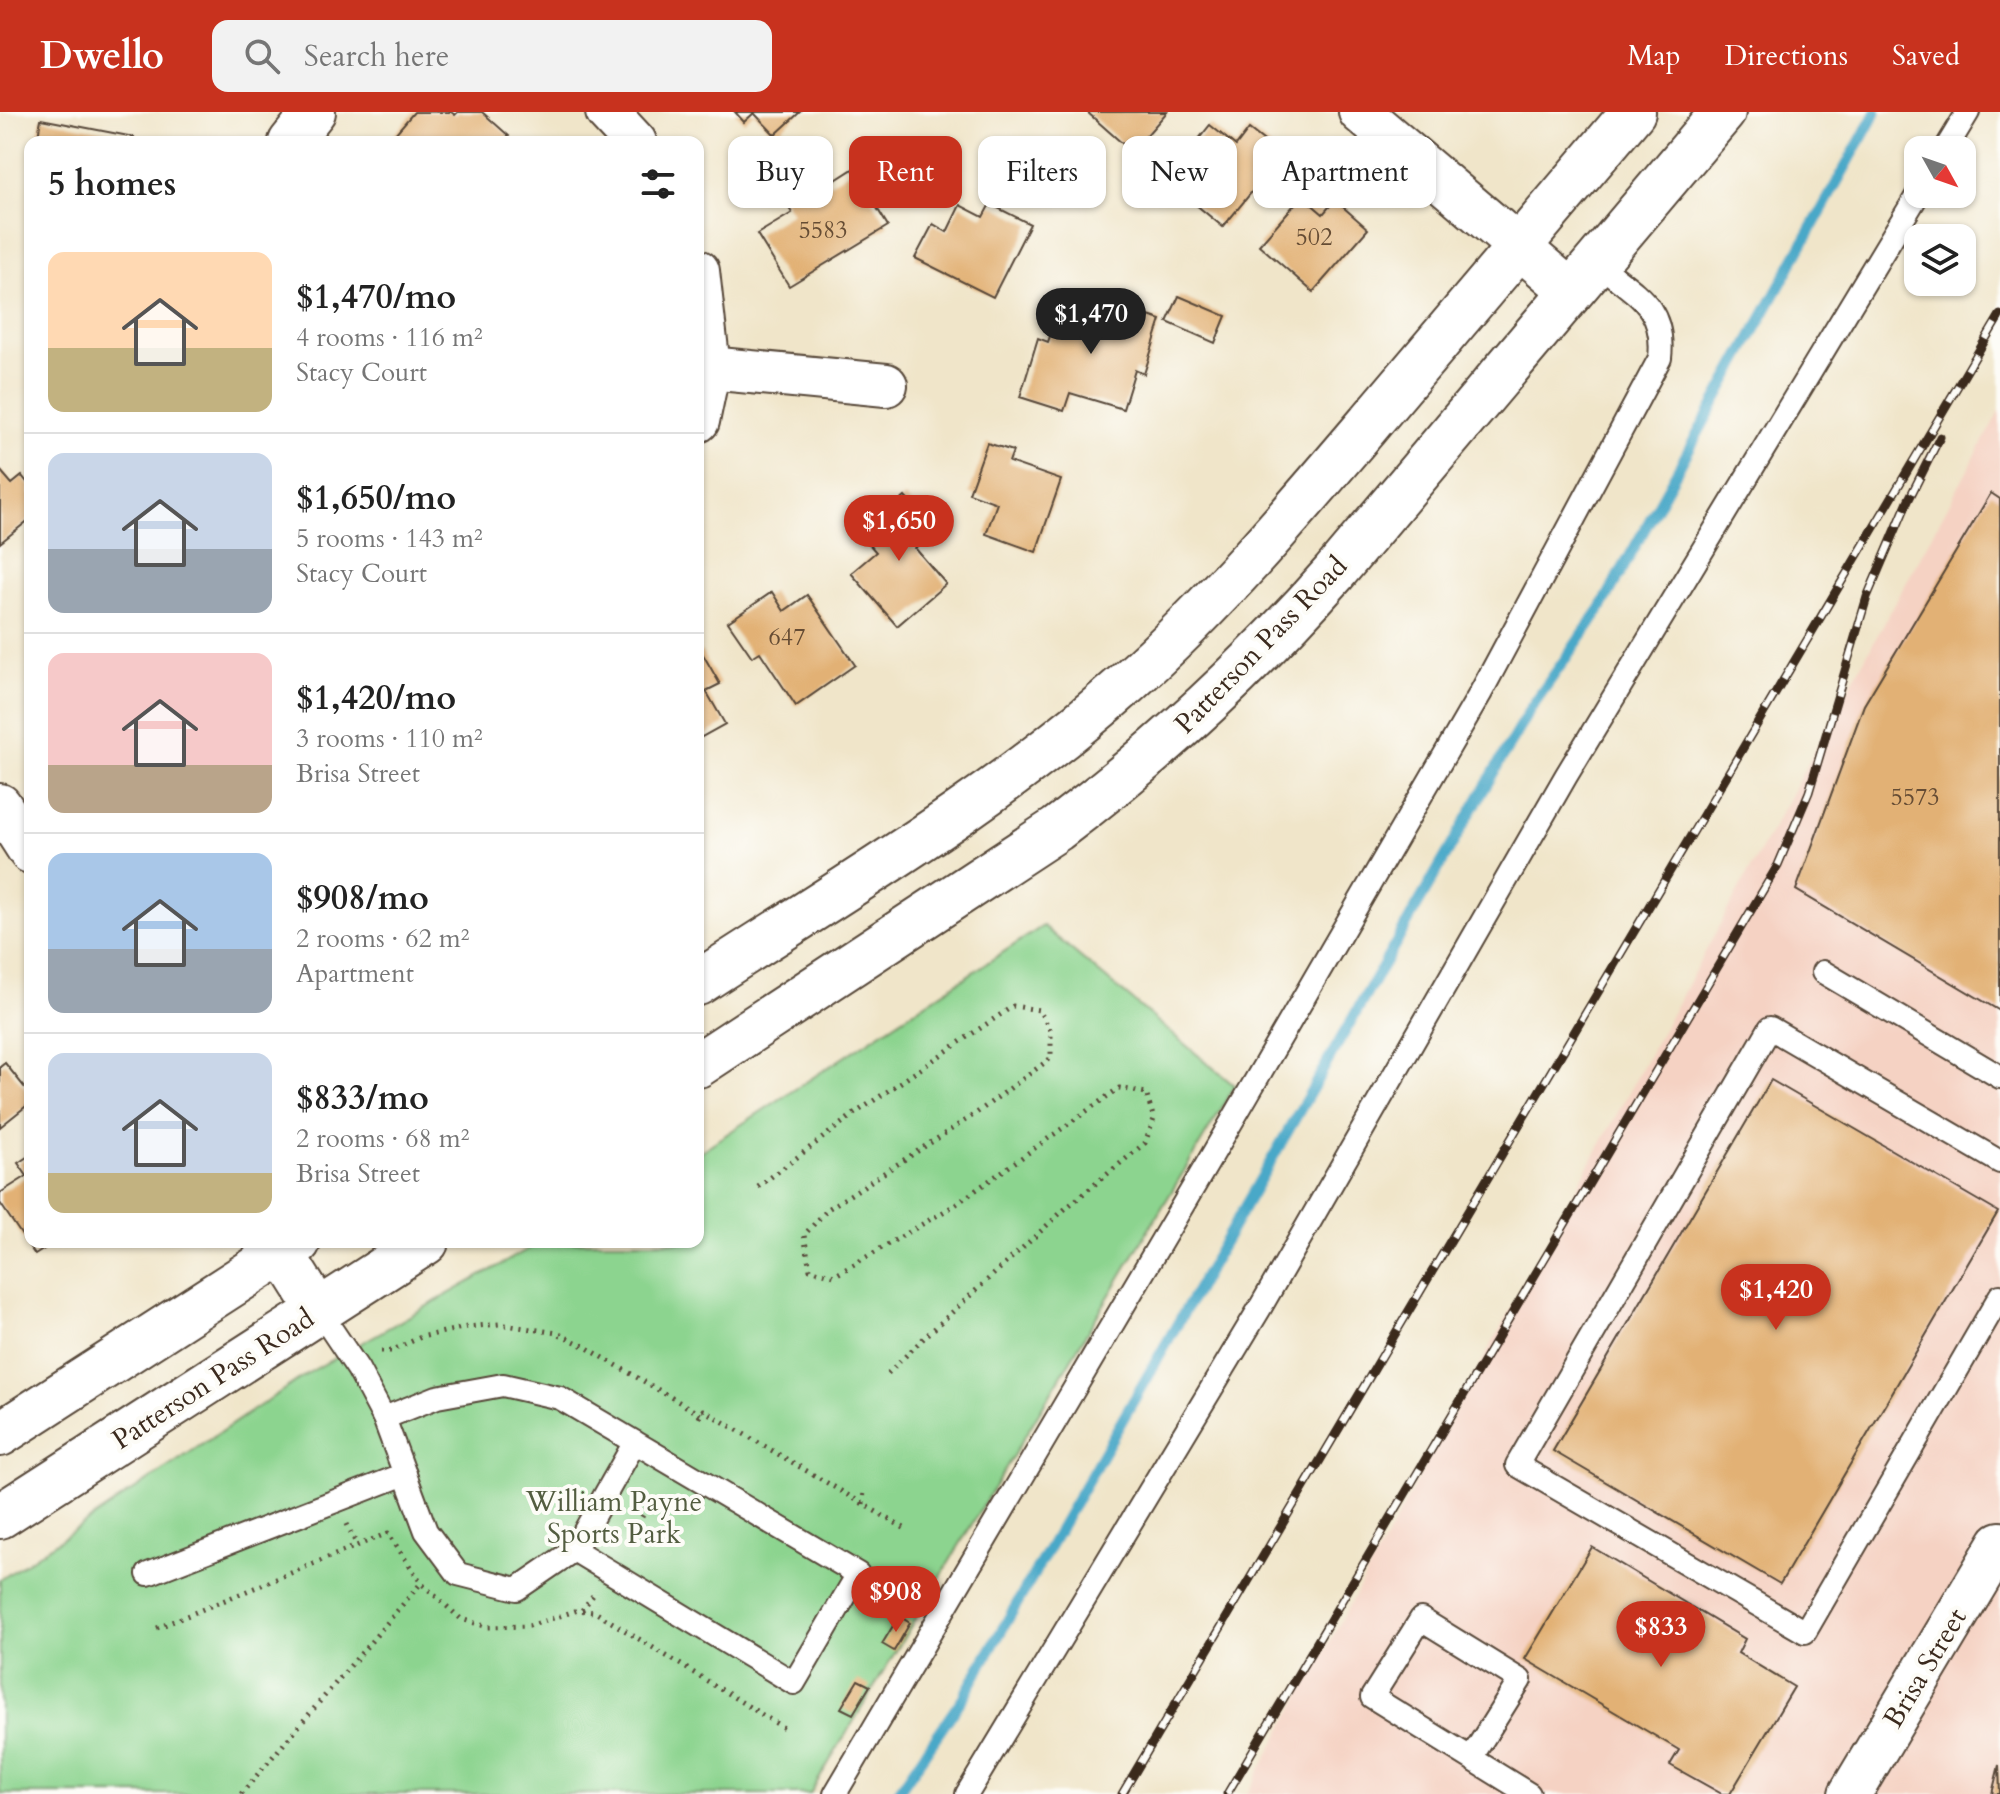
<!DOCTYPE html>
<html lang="en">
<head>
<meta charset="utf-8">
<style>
	body { margin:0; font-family:Cardo,serif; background:#f2f2f2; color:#222; height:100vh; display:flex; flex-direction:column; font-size:30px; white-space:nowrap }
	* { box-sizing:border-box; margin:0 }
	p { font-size:26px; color:#767676 }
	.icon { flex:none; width:44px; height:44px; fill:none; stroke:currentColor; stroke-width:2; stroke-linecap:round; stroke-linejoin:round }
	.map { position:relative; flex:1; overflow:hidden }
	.details { position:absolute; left:24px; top:24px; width:680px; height:1112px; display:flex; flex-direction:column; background:#fff; border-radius:16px; box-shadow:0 2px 6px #0004 }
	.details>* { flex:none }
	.guide { position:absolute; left:728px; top:24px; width:760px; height:72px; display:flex; gap:16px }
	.needle { width:52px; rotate:130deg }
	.controls { position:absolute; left:1904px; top:24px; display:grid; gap:16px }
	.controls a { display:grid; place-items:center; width:72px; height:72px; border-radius:16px; background:#fff; box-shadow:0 2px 6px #0004; font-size:40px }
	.price { position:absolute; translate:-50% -68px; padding:0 18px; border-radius:28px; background:#c8321e; color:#fff; font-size:26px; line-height:52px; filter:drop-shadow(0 2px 4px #0008) }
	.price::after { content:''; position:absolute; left:50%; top:48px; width:24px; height:18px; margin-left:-12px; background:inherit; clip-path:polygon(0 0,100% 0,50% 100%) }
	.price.on { background:#222; color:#fff }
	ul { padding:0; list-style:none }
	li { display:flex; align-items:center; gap:24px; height:200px; padding:0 24px }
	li+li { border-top:2px solid #e0e0e0 }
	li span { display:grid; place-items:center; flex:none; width:224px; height:160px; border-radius:16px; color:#555 }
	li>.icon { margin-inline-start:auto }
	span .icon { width:96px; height:96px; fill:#fffc; stroke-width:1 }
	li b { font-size:34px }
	h2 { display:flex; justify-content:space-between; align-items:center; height:96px; padding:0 24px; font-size:34px }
	.tag { padding:0 28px; border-radius:16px; background:#fff; box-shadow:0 2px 6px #0004; font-size:28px; line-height:72px }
	.tag.on { background:#c8321e; color:#fff }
	header { display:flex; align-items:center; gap:48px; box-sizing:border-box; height:112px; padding:0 40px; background:#c8321e; color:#fff }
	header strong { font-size:38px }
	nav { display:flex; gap:44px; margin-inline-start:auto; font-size:28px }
	.search { width:560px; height:72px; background:#f2f2f2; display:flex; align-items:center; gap:20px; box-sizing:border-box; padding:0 28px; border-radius:16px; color:#767676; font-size:30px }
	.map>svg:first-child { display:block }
	.built { fill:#f5d2c3 }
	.green { fill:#8cd48f; stroke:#647f56; stroke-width:2 }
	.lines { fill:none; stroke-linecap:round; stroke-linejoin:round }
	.stream { stroke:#49a8c8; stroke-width:11 }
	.building { fill:#e2b174 }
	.lane-casing { stroke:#564638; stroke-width:26 }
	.street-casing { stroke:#564638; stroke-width:46 }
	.secondary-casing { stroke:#564638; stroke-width:48 }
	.path { stroke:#564638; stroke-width:5; stroke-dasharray:2 6; stroke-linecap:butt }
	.lane { stroke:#fff; stroke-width:22 }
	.street { stroke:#fff; stroke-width:42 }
	.secondary { stroke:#fff; stroke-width:44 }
	.rail-casing { stroke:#3b2a1e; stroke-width:9 }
	.rail { stroke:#fdfcf7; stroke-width:6; stroke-dasharray:18; stroke-linecap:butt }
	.labels { text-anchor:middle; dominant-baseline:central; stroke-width:8; stroke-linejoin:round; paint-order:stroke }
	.number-label { font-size:24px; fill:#654c34 }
	.street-label { font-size:28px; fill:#3b2a1e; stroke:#fdfcf7 }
	.park-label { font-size:28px; fill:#535d40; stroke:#fdfcf7 }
</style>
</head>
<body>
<header>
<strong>Dwello</strong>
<div class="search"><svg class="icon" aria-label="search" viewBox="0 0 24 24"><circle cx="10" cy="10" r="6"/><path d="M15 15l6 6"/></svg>Search here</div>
<nav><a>Map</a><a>Directions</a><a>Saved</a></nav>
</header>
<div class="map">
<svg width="2000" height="1682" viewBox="0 0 2000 1682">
	<rect width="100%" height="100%" fill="#fdfcf7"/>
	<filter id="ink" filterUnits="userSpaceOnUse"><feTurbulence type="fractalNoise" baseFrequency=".0125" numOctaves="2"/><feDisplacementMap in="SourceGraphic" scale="16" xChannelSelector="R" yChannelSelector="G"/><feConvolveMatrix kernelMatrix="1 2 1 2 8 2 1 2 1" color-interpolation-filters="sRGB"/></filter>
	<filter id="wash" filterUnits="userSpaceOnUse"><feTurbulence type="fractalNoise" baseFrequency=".006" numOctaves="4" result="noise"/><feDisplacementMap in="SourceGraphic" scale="32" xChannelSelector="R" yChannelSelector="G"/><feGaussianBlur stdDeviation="1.8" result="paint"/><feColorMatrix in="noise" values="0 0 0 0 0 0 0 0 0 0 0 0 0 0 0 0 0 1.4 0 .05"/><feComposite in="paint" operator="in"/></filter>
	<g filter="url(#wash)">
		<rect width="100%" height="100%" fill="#f0e5c9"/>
		<!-- built -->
		<path class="built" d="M 2000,298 L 2000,1682 L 1247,1682 Z"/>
		<!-- green -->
		<path class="green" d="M 1043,814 L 1235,974 L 810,1682 L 0,1682 L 0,1468 L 310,1260 L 541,1130 L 698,1130 L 698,1041 Z"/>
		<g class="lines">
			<!-- stream -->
			<path class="stream" d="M 897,1682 L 964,1584 L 1530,597 L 1601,496 L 1876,0"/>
		</g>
		<g id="blocks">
			<!-- building -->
			<g class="building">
				<path d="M 414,0 L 451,0 L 455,3 L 458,0 L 482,0 L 509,24 L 504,30 L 388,30 Z"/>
				<path d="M 735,0 L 800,0 L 775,23 L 754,1 L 744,10 Z"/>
				<path d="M 1087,0 L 1167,0 L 1132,40 Z"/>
				<path d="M 41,7 L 134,25 L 133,30 L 37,30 Z"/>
				<path d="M 1210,13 L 1236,34 L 1249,17 L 1282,43 L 1223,115 L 1166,68 Z"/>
				<path d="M 853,57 L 888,114 L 789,174 L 757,122 L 792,101 L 782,85 L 812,66 L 820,78 Z"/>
				<path d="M 1302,84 L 1323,102 L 1335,88 L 1368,117 L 1313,180 L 1259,133 Z"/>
				<path d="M 990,92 L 1030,112 L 993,185 L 915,146 L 933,112 L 947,120 L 960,93 L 983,105 Z"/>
				<path d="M 1081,183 L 1161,208 L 1144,262 L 1135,258 L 1123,297 L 1070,281 L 1064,299 L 1020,285 L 1038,226 L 1048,230 L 1057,204 L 1073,209 Z"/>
				<path d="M 1179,184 L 1226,204 L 1215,231 L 1167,210 Z"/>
				<path d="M 987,331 L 1013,339 L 1009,350 L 1061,368 L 1036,440 L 986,422 L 997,391 L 969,381 Z"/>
				<path d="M 0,358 L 12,372 L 22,364 L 30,374 L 30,407 L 0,431 Z"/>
				<path d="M 1991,381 L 2000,387 L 2000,899 L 1796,778 L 1864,593 Z"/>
				<path d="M 905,385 L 935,419 L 915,436 L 946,472 L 897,514 L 851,461 L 876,440 L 861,423 Z"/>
				<path d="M 772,480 L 784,499 L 807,483 L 855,553 L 796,594 L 760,540 L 752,545 L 728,510 Z"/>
				<path d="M 701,539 L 720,572 L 706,579 L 725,612 L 698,627 L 698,541 Z"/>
				<path d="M 5,951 L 30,982 L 30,991 L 0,1015 L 0,955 Z"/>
				<path d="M 1771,968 L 1998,1100 L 1780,1472 L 1553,1339 Z"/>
				<path d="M 30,1043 L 30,1130 L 55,1130 L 35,1143 L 0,1091 L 0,1081 L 27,1064 L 18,1051 Z"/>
				<path d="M 1592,1435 L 1745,1527 L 1738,1541 L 1794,1575 L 1730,1682 L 1722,1682 L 1670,1653 L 1679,1638 L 1525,1547 Z"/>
				<path d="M 923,1463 L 934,1469 L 918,1497 L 907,1490 Z"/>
				<path d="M 899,1504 L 910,1511 L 894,1539 L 882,1532 Z"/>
				<path d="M 858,1568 L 870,1574 L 853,1602 L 841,1596 Z"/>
				<path d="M 1999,1653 L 2000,1682 L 1992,1682 Z"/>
			</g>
		</g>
	</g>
	<g filter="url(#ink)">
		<use href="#blocks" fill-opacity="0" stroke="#564638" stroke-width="2"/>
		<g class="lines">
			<defs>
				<g id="lane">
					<path d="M 1945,38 L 1968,0"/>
					<path d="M 1823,860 L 2000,965"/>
					<path d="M 2000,1050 L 1770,916 L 1517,1353 L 1805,1520 L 2000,1184"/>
					<path d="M 319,1199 L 358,1257 L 384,1306 L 437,1285 L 503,1273 L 560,1286 L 858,1462 L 794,1571 L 574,1438 L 635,1330"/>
					<path d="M 384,1306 L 426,1419 L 458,1462 L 517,1477 L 574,1438"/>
					<path d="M 148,1462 L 405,1362"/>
					<path d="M 1471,1646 L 1520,1568 L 1421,1507 L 1372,1585 L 1529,1682"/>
					<path d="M 835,1682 L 1210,1047 L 1480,582 L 1660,246 C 1666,192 1632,181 1595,149"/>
					<path d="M 967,1682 L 1260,1196 L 1566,664 L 1918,82"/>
				</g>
				<g id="street">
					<path d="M 607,0 L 635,30"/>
					<path d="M 1360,0 L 1571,179"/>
					<path d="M 290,30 L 314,0"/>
					<path d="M 698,159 L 709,256 L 698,309"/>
					<path d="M 709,256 L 886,273"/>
					<path d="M 0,693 L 30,740"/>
					<path d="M 265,1130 L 282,1140 L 319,1199"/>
					<path d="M 1850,1682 L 2000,1431"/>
				</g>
				<g id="secondary">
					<path d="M 698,871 C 844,776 997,687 1127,571 C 1219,489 1298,395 1378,301 C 1463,201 1548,101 1633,0"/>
					<path d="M 698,953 L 1057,717 C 1158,641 1250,556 1334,461 L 1723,0"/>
					<path d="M 0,1322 L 298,1130"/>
					<path d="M 0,1404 L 426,1130"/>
				</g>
			</defs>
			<!-- lane casing -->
			<use href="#lane" class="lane-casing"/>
			<!-- street casing -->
			<use href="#street" class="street-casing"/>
			<!-- secondary casing -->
			<use href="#secondary" class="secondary-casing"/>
			<!-- path -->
			<g class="path">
				<path d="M 758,1075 L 854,1002 L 1013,894 L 1039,898 L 1051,919 L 1051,946 L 975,1002 L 828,1097 L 804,1123 L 810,1157 L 834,1164 L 955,1093 L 1119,976 L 1146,981 L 1154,1007 L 1145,1031 L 1066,1096 L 925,1225 L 885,1264"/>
				<path d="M 381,1239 L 391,1239 L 421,1225 L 467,1215 L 499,1212 L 557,1221 L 582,1233 L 701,1303"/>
				<path d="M 699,1306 L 703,1298 L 904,1416"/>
				<path d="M 863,1392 L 864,1378"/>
				<path d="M 347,1412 L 357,1434"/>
				<path d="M 638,1412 L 653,1385"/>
				<path d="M 582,1498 L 594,1482"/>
				<path d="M 157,1516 L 388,1421 L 421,1471"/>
				<path d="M 241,1682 L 421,1471 L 461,1507 L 488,1515 L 529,1514 L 578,1498 L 595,1500 L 787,1618"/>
			</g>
			<!-- lane -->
			<use href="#lane" class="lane"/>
			<!-- street -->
			<use href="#street" class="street"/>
			<!-- secondary -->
			<use href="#secondary" class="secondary"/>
			<defs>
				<g id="rail">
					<path d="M 1122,1682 L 2000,203"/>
					<path d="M 1227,1682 L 1778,753 L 1809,680 L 1867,485 L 1908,389 L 1940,325"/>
				</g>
			</defs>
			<!-- rail casing -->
			<use href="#rail" class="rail-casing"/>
			<!-- rail -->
			<use href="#rail" class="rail"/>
		</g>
	</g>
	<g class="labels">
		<!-- number labels -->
		<g class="number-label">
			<text x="823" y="118">5583</text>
			<text x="1314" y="125">502</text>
			<text x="787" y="525">647</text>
			<text x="1915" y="685">5573</text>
		</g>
		<!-- street labels -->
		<g class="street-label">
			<text transform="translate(1261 533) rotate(-46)">Patterson Pass Road</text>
			<text transform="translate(213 1267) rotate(-33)">Patterson Pass Road</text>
			<text transform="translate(1925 1556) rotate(-59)">Brisa Street</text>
		</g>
		<!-- park labels -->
		<g class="park-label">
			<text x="614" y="1390">William Payne<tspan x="614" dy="32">Sports Park</tspan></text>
		</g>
	</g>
</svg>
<div class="controls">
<a><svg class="needle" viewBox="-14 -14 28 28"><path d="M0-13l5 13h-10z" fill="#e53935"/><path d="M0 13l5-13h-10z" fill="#767676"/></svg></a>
<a><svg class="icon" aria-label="layers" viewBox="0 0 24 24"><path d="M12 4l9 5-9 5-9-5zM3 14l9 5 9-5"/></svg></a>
</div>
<b class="price on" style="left:1091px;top:244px">$1,470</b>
<b class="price" style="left:899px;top:451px">$1,650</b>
<b class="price" style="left:1776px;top:1220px">$1,420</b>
<b class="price" style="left:896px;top:1522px">$908</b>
<b class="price" style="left:1661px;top:1557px">$833</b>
<div class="guide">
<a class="tag">Buy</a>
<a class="tag on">Rent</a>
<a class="tag">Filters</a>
<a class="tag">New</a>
<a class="tag">Apartment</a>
</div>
<section class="details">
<h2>5 homes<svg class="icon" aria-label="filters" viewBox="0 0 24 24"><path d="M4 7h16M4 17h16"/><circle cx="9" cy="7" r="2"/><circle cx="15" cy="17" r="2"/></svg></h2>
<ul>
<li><span style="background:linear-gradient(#ffd9b3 60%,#c2b280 0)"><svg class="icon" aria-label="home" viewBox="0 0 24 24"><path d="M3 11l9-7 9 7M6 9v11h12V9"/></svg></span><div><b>$1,470/mo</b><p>4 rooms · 116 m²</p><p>Stacy Court</p></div></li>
<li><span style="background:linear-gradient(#c9d6e8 60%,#9aa5b1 0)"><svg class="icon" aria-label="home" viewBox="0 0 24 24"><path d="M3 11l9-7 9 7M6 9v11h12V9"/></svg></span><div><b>$1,650/mo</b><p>5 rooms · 143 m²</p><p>Stacy Court</p></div></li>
<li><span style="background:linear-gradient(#f6c9c9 70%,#b9a48a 0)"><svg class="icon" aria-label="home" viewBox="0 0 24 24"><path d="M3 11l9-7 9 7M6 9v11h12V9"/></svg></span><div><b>$1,420/mo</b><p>3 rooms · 110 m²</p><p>Brisa Street</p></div></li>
<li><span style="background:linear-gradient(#a9c7e8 60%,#9aa5b1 0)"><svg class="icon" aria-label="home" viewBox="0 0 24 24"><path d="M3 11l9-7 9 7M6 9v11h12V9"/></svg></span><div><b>$908/mo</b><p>2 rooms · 62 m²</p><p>Apartment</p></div></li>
<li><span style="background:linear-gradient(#c9d6e8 75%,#c2b280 0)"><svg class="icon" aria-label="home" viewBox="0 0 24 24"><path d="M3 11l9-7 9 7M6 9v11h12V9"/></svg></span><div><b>$833/mo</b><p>2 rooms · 68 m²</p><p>Brisa Street</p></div></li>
</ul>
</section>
</div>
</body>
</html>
